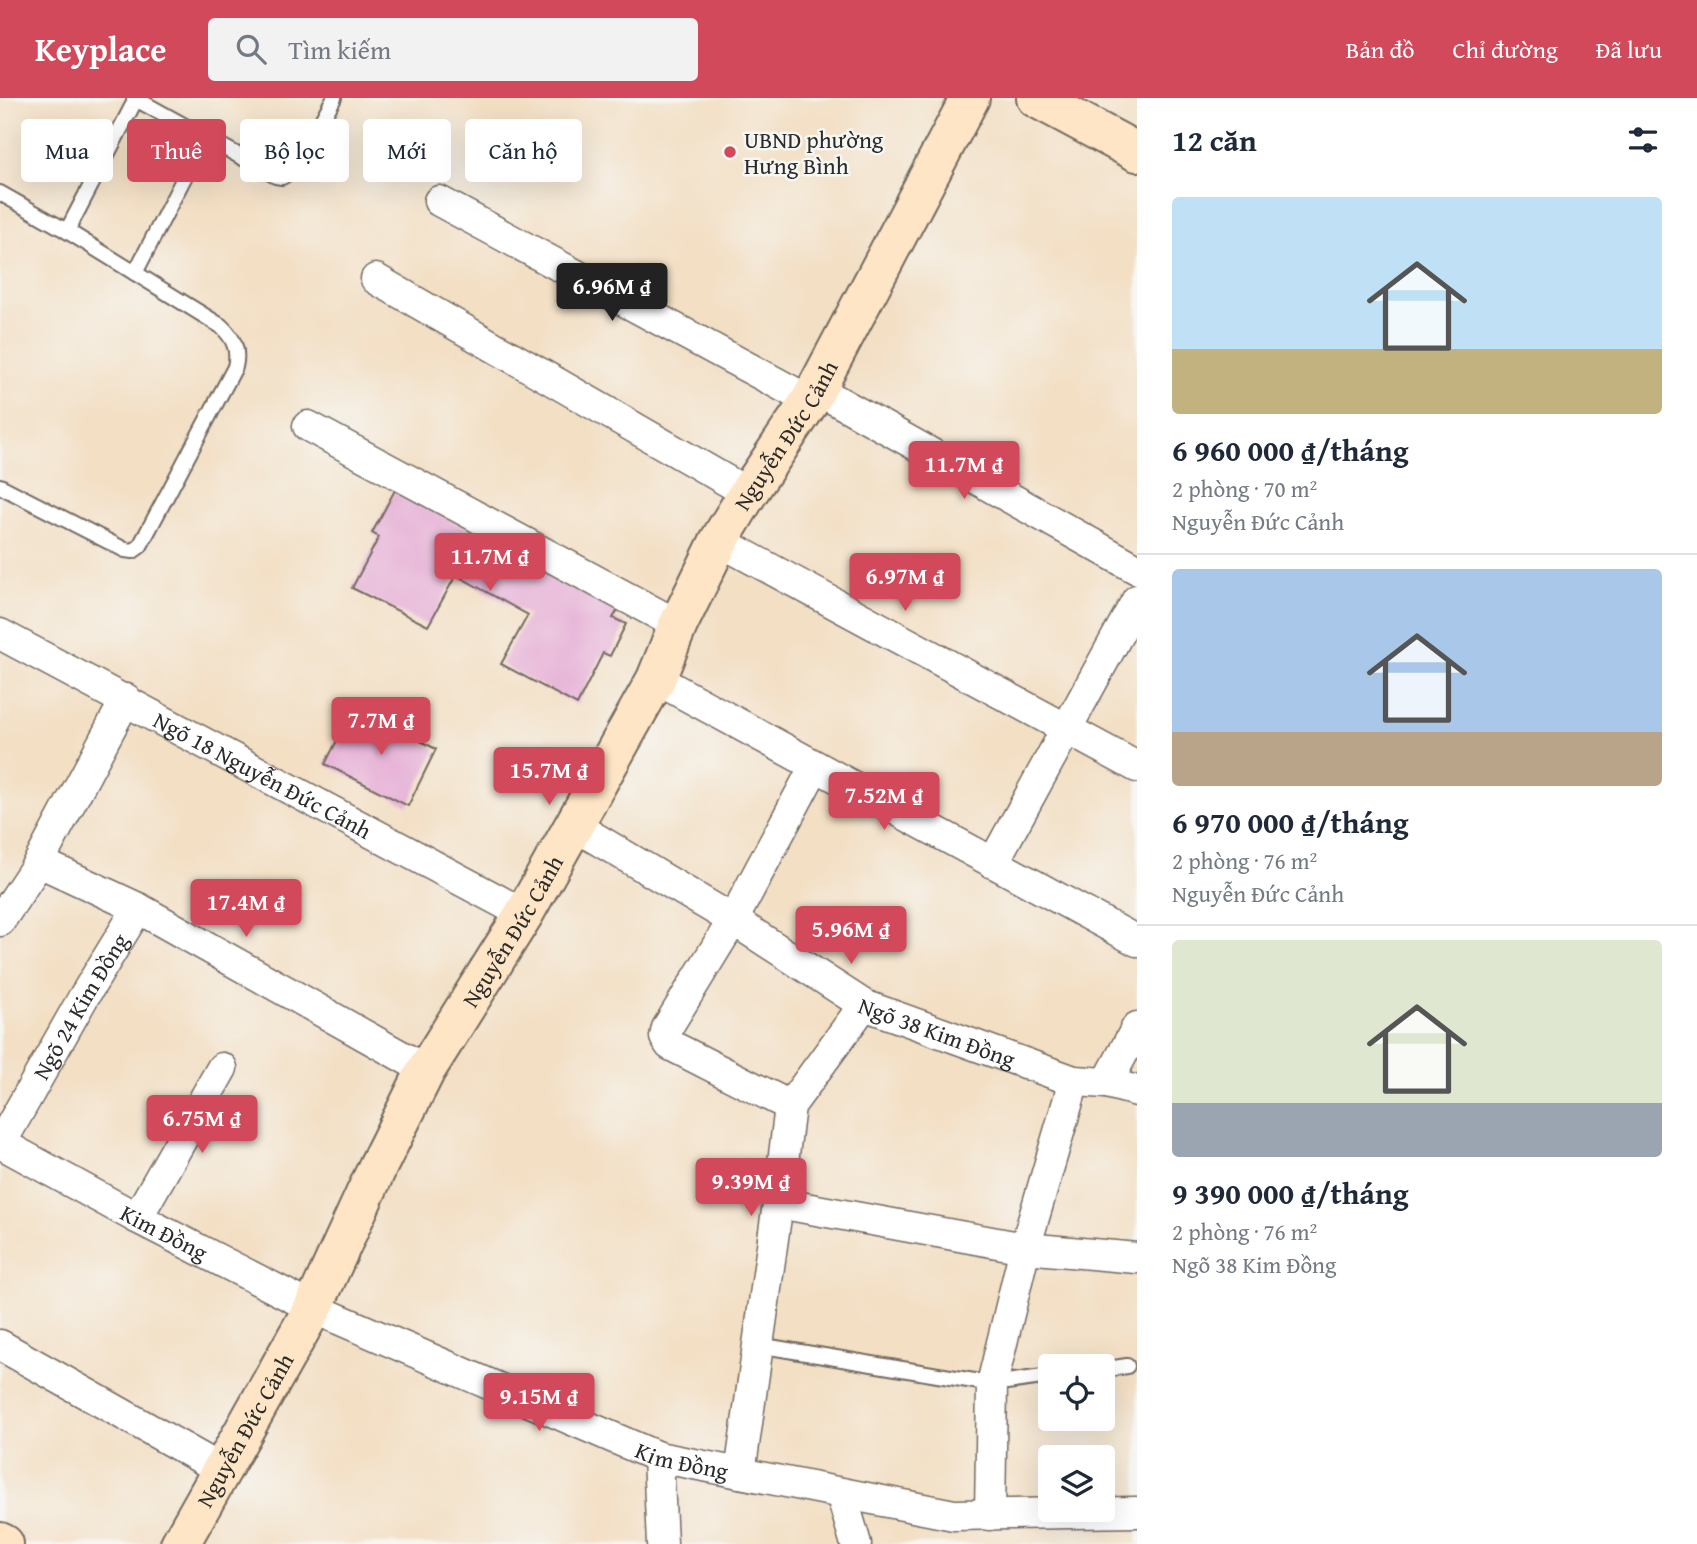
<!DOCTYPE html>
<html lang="vi">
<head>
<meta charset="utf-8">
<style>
	body { margin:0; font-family:"Gentium Book Plus",serif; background:#f2f2f3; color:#1f2937; height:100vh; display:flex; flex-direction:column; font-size:26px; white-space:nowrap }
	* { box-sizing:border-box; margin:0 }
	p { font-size:23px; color:#747a83 }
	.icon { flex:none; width:38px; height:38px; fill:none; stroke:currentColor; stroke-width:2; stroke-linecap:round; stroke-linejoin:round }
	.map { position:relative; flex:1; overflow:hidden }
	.drawer { display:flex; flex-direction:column; background:#fff; width:560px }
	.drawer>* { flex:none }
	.banner { position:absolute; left:21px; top:21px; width:665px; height:63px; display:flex; gap:14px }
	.buttons { position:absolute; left:1038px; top:1256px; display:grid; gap:14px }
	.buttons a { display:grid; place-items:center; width:77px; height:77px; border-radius:7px; background:#fff; box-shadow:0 7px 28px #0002; font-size:35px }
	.price { position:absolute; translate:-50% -60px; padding:0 16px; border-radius:7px; background:#d1495b; color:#fff; font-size:23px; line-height:46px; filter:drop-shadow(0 2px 4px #0008) }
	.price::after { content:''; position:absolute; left:50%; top:42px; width:21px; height:16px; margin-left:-10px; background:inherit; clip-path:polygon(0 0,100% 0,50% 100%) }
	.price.active { background:#222; color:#fff }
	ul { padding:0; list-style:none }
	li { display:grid; align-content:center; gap:14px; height:371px; padding:0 35px }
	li+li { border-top:2px solid #e0e1e3 }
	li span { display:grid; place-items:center; height:217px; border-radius:7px; color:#555 }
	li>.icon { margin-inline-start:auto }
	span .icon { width:126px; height:126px; fill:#fffc; stroke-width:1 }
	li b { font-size:30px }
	h2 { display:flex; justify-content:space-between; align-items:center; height:84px; padding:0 35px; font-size:30px }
	.chip { padding:0 24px; border-radius:7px; background:#fff; box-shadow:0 7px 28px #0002; font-size:24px; line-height:63px }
	.chip.active { background:#d1495b; color:#fff }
	header { display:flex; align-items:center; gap:42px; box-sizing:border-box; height:98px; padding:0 35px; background:#d1495b; color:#fff }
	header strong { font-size:33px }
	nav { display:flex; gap:38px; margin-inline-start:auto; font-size:24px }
	.search { width:490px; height:63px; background:#f2f2f3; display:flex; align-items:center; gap:18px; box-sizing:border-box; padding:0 24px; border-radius:7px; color:#747a83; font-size:26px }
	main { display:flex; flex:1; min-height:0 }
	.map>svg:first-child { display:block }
	.building { fill:#e6aed5 }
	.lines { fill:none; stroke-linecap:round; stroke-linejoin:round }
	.lane-casing { stroke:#716a61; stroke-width:18 }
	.street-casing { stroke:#716a61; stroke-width:33 }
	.secondary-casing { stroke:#716a61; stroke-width:42 }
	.lane { stroke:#fff; stroke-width:14 }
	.street { stroke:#fff; stroke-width:30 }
	.secondary { stroke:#fee5c5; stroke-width:38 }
	.poi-dot { fill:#d1495b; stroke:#f6f6f2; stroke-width:2.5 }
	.labels { text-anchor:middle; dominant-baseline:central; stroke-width:5; stroke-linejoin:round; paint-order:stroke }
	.poi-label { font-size:23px; fill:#2b2b2b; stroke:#f6f6f2; text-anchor:start }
	.street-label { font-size:23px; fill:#2b2b2b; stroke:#f6f6f2 }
</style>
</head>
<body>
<header>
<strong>Keyplace</strong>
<div class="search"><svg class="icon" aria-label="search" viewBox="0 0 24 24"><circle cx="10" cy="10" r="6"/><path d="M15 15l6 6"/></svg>Tìm kiếm</div>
<nav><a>Bản đồ</a><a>Chỉ đường</a><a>Đã lưu</a></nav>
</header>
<main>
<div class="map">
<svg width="1137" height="1446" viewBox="0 0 1137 1446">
	<rect width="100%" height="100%" fill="#f6f6f2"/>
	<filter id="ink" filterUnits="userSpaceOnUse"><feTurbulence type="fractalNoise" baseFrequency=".0143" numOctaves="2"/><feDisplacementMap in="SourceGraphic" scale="14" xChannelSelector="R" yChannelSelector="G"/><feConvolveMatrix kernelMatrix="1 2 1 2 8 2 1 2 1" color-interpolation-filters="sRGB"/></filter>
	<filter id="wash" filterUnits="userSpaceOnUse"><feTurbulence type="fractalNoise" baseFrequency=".00686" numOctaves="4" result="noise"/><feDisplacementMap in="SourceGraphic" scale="28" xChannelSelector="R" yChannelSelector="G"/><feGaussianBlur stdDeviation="1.57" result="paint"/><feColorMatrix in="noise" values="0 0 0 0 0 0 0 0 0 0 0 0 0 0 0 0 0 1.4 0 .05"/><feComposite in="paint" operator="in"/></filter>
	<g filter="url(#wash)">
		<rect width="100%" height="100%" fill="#f3dfc4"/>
		<g id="blocks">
			<!-- building -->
			<g class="building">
				<path d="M 395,392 L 619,510 L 613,520 L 626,526 L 610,558 L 603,555 L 577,607 L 501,566 L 528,517 L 456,477 L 428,528 L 352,490 L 379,439 L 372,435 Z"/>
				<path d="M 354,609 L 436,651 L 408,708 L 325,666 Z"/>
			</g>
		</g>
	</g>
	<g filter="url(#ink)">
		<use href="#blocks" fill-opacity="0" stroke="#716a61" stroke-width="2"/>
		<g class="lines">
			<defs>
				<g id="lane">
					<path d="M 134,0 L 276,78 L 282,79 L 296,70 L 334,0"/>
					<path d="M 0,95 L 67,133 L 221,228 C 234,240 239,252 235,269 L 140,448 L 133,453 L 125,452 L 0,388"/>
					<path d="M 67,133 L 136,1"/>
					<path d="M 135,175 L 205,39"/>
					<path d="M 758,1247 L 992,1286 L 1050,1278"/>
					<path d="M 1102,1272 L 1127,1268"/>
				</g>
				<g id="street">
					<path d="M 439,103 L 810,303"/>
					<path d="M 376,181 L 748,395"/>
					<path d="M 816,291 L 1137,471"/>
					<path d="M 308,328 L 678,527"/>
					<path d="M 719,443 L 1137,669"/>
					<path id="s1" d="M 0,536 L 524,816"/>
					<path d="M 656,581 L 1137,843"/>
					<path id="s2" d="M 573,727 L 733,822 L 864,907 L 1074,983 L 1107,985 L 1137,993"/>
					<path d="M 39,764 L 138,810 L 426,972"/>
					<path d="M 993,765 L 1137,502"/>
					<path d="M 0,823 L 39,764 L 126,601"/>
					<path d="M 1107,985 L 1137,929"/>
					<path d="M 790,1008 L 670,947 L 665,939 L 667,930 L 733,822 L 815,668"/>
					<path id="s3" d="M 0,1045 L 137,1120 L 313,1210 L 658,1359 L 954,1417 L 1137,1414"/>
					<path id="s4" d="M 1,1045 L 83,900 L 138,810"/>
					<path d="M 778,1105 L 1025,1150 L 1137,1160"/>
					<path d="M 137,1120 L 222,970"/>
					<path d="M 0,1247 L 222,1372"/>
					<path d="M 658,1359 L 662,1446"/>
					<path d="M 740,1375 L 778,1105 L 790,1008 L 864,907"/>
					<path d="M 841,1395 L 856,1446"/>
					<path d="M 990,1417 L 992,1286 L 1025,1150 L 1074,983"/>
				</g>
				<g id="secondary">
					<path d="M 1036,0 L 1137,54"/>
					<path d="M 0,1444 L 4,1446"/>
					<path id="s5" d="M 180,1446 L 313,1210 L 378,1068 L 426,972 L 524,816 L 656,581 L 678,527 L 719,443 L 748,395 L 810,303 L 970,0"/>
				</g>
			</defs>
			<!-- lane casing -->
			<use href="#lane" class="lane-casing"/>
			<!-- street casing -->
			<use href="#street" class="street-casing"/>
			<!-- secondary casing -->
			<use href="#secondary" class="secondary-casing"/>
			<!-- lane -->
			<use href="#lane" class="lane"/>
			<!-- street -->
			<use href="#street" class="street"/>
			<!-- secondary -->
			<use href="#secondary" class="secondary"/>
		</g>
	</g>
	<!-- markers -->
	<circle class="poi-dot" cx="730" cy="54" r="7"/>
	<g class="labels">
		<!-- poi labels -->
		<g class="poi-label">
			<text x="744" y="41">UBND phường<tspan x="744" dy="26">Hưng Bình</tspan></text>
		</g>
		<!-- street labels -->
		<g class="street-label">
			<text stroke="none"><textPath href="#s5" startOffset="1265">Nguyễn Đức Cảnh</textPath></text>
			<text stroke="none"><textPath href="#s1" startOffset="298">Ngõ 18 Nguyễn Đức Cảnh</textPath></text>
			<text stroke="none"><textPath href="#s5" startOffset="698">Nguyễn Đức Cảnh</textPath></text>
			<text stroke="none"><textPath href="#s4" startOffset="158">Ngõ 24 Kim Đồng</textPath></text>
			<text stroke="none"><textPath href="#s2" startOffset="420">Ngõ 38 Kim Đồng</textPath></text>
			<text stroke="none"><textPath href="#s3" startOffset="187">Kim Đồng</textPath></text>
			<text stroke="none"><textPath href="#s5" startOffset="131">Nguyễn Đức Cảnh</textPath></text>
			<text stroke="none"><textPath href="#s3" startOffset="754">Kim Đồng</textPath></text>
		</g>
	</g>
</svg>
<div class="buttons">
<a><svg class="icon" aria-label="locate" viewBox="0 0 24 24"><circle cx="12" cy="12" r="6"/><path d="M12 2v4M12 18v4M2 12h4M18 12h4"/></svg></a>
<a><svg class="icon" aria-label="layers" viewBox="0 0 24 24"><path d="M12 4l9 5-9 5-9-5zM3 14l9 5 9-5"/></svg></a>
</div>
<b class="price active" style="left:612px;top:225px">6.96M ₫</b>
<b class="price" style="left:964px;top:403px">11.7M ₫</b>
<b class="price" style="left:490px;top:495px">11.7M ₫</b>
<b class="price" style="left:905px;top:515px">6.97M ₫</b>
<b class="price" style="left:381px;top:659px">7.7M ₫</b>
<b class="price" style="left:549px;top:709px">15.7M ₫</b>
<b class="price" style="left:884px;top:734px">7.52M ₫</b>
<b class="price" style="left:246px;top:841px">17.4M ₫</b>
<b class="price" style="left:851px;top:868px">5.96M ₫</b>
<b class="price" style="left:202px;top:1057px">6.75M ₫</b>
<b class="price" style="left:751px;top:1120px">9.39M ₫</b>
<b class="price" style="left:539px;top:1335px">9.15M ₫</b>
<div class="banner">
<a class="chip">Mua</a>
<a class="chip active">Thuê</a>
<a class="chip">Bộ lọc</a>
<a class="chip">Mới</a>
<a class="chip">Căn hộ</a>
</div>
</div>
<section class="drawer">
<h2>12 căn<svg class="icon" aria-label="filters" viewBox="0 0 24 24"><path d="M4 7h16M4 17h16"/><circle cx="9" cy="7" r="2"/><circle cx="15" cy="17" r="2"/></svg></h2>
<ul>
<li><span style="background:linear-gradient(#bfe0f5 70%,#c2b280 0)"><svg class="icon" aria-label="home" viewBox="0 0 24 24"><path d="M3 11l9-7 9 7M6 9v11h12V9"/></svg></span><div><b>6 960 000 ₫/tháng</b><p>2 phòng · 70 m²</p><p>Nguyễn Đức Cảnh</p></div></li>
<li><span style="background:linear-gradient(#a9c7e8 75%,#b9a48a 0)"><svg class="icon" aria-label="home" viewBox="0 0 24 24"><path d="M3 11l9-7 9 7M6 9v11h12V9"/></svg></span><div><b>6 970 000 ₫/tháng</b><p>2 phòng · 76 m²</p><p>Nguyễn Đức Cảnh</p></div></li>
<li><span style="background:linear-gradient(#dfe7d0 75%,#9aa5b1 0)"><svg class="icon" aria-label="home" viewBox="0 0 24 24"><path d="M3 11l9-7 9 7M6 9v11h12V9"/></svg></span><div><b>9 390 000 ₫/tháng</b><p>2 phòng · 76 m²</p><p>Ngõ 38 Kim Đồng</p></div></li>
</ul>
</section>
</main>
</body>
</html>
